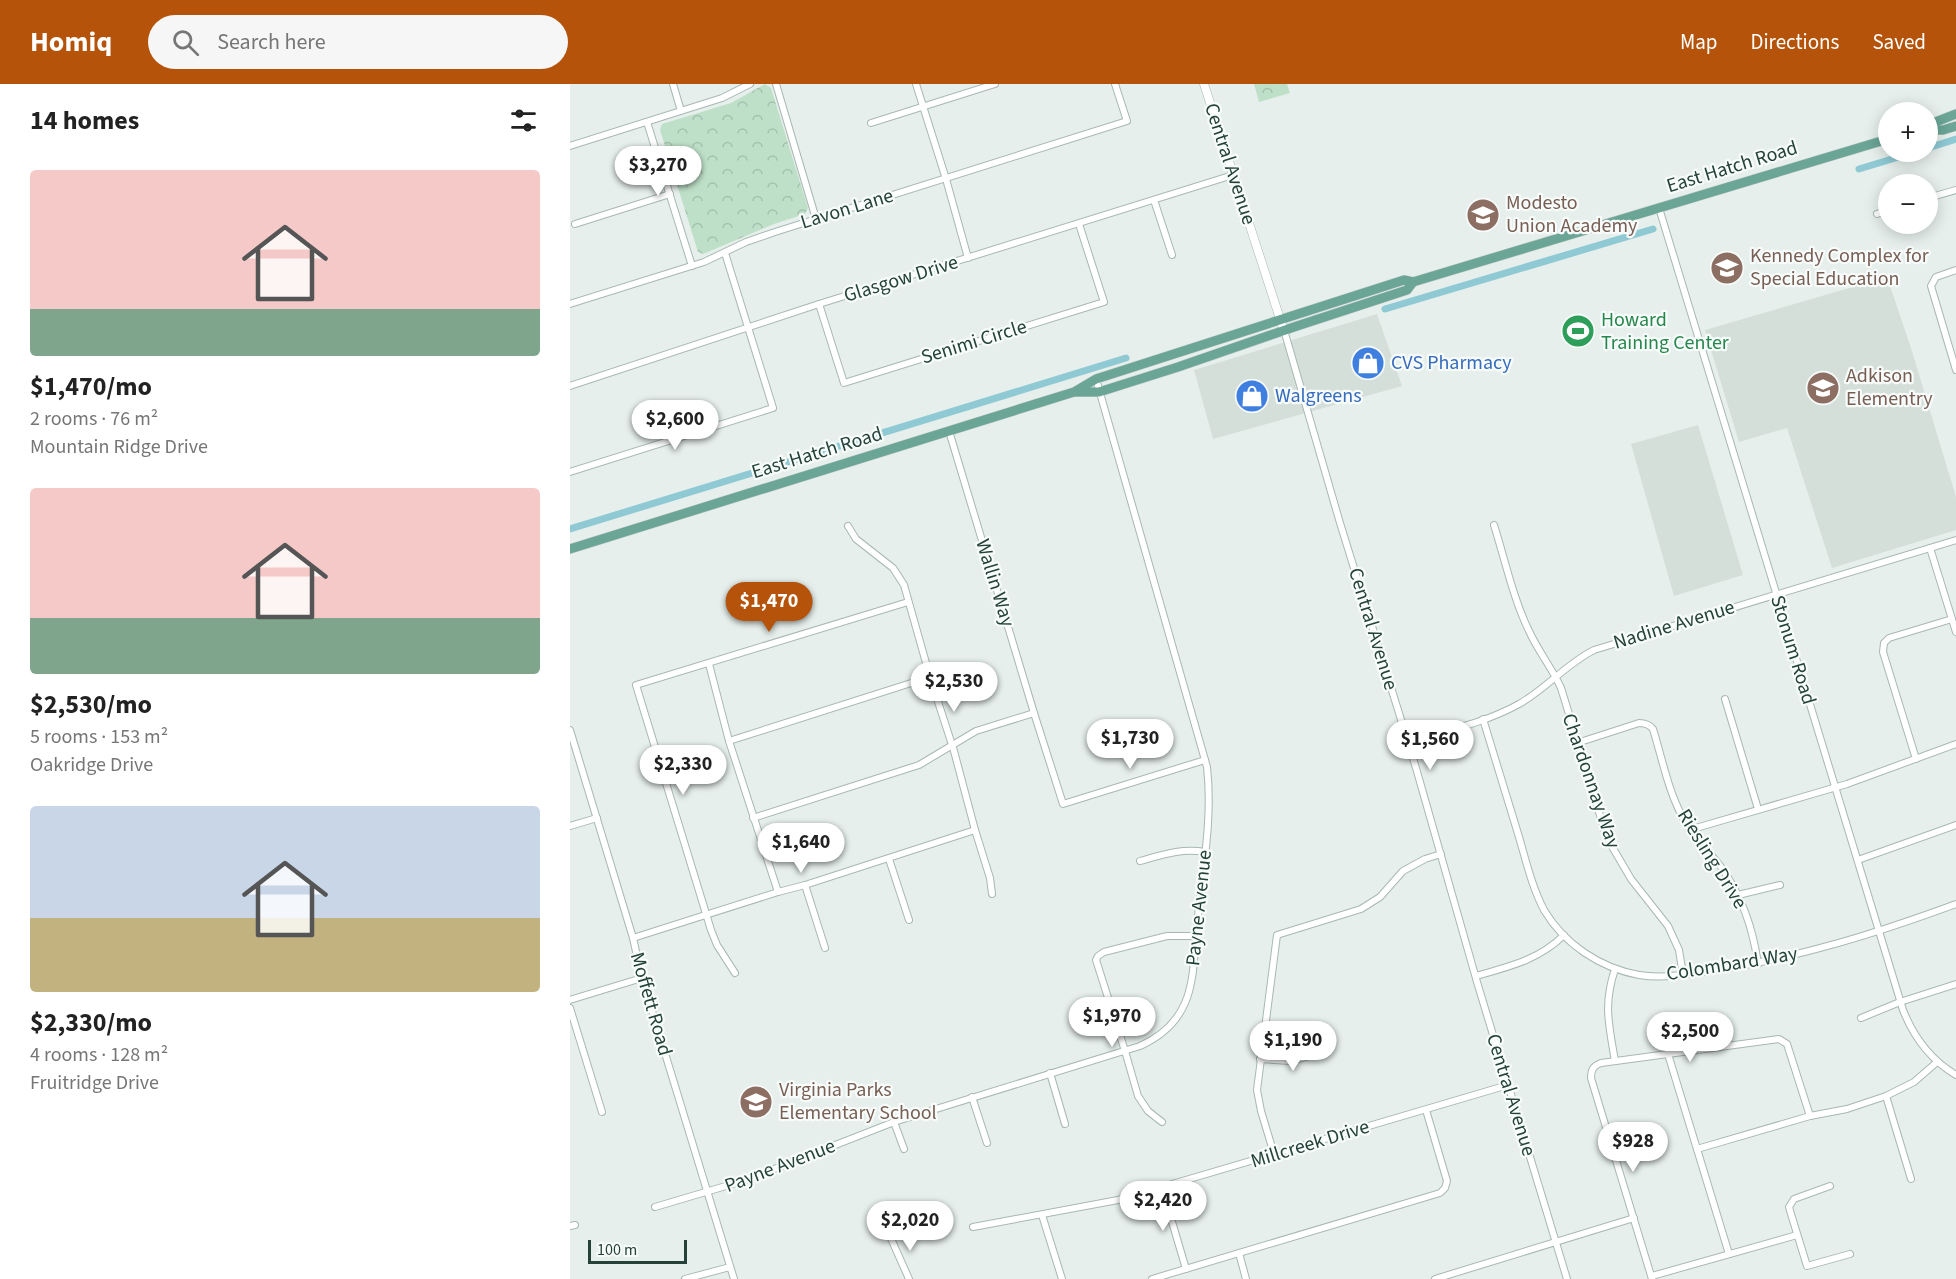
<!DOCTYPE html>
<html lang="en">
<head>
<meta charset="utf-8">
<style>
	body { margin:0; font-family:"Source Sans 3",sans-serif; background:#f6f6f6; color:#222; height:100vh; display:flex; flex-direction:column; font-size:22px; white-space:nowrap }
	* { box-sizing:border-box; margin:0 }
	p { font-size:20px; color:#767676 }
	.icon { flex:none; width:33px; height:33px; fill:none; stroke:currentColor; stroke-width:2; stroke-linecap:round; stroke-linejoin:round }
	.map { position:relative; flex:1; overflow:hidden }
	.drawer { display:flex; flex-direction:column; background:#fff; width:570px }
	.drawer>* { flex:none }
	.controls { position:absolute; left:1308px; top:18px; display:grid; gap:12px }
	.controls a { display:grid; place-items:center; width:60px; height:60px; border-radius:50%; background:#fff; box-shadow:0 3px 15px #0003; font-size:30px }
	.scale { position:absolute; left:18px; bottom:15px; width:99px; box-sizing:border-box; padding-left:6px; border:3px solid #24423a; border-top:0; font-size:16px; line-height:21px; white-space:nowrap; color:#24423a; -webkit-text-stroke:4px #f7fbf9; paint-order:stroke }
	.price { position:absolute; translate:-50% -51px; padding:0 14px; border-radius:21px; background:#fff; color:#222; font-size:20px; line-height:39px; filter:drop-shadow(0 2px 3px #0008) }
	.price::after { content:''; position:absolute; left:50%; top:36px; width:18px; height:14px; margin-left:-9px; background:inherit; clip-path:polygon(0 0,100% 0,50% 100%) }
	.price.selected { background:#b45309; color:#fff }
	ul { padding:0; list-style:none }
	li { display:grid; align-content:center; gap:12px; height:318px; padding:0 30px }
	li span { display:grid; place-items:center; height:186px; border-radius:6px; color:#555 }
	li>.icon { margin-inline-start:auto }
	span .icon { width:108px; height:108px; fill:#fffc; stroke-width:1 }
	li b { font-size:26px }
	h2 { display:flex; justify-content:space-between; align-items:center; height:72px; padding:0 30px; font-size:26px }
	header { display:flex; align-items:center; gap:36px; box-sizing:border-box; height:84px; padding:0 30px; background:#b45309; color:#fff }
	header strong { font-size:28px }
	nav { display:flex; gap:33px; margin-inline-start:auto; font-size:21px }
	.search { width:420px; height:54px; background:#f6f6f6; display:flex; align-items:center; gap:15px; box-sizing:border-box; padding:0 21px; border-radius:33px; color:#767676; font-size:22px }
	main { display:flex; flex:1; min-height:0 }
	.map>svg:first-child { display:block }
	.built { fill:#d4dfda }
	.park { fill:url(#park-crowns) }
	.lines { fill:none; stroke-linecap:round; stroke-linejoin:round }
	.canal { stroke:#8ec9d4; stroke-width:7 }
	.minor-casing { stroke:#a8b8b2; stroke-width:8 }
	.tertiary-casing { stroke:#a8b8b2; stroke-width:9 }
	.primary-casing { stroke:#c2cac8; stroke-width:10 }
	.minor { stroke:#fff; stroke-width:6 }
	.tertiary { stroke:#fff; stroke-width:8 }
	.primary { stroke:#6aa596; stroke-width:9 }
	.labels { text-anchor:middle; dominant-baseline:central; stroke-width:4.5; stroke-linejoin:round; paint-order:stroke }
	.street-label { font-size:20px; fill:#24423a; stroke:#f7fbf9 }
	.education-label { font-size:20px; fill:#785e54; stroke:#f7fbf9; text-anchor:start }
	.leisure-label { font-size:20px; fill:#27864d; stroke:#f7fbf9; text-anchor:start }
	.shop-label { font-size:20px; fill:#366cbe; stroke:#f7fbf9; text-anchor:start }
</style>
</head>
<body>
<header>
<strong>Homiq</strong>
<div class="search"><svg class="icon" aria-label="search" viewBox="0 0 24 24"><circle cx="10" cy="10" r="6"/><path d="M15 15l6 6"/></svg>Search here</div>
<nav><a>Map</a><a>Directions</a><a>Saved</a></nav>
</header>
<main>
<section class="drawer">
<h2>14 homes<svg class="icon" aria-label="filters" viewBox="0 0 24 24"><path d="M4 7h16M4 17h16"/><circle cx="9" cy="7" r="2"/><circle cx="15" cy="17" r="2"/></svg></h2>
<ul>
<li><span style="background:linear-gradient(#f6c9c9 75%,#7fa58c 0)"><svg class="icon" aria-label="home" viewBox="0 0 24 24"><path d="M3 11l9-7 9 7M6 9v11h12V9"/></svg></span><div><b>$1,470/mo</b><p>2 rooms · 76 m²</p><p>Mountain Ridge Drive</p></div></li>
<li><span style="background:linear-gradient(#f6c9c9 70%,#7fa58c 0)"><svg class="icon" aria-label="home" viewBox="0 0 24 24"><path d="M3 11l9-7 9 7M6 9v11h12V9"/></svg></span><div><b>$2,530/mo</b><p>5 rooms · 153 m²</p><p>Oakridge Drive</p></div></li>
<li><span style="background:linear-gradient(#c9d6e8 60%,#c2b280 0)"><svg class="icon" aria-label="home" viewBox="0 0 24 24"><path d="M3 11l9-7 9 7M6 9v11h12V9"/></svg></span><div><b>$2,330/mo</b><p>4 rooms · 128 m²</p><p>Fruitridge Drive</p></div></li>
</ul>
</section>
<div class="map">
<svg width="1386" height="1195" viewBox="0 0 1386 1195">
	<defs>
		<pattern id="park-crowns" width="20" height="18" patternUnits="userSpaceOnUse" patternTransform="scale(1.5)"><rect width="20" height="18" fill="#bfe0c8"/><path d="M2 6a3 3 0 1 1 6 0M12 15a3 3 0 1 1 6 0" fill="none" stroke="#a4c1ad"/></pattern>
	</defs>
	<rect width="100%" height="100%" fill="#e6efeb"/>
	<!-- built -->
	<g class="built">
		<path d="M 1317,193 L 1341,264 L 1386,413 L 1386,446 L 1262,484 L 1217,344 L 1169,358 L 1135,246 Z"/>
		<path d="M 807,230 L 832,302 L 643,355 L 624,286 Z"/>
		<path d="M 1128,341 L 1173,491 L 1104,512 L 1061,360 Z"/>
	</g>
	<!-- park -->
	<g class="park">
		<path d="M 195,0 L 201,4 L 238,124 L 235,130 L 204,140 L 133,170 L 128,168 L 90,46 L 92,40 L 161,19 Z"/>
		<path d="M 684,0 L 717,0 L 720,9 L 689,18 Z"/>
	</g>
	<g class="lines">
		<!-- canal -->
		<g class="canal">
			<path d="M 1358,64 L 1386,55"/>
			<path d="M 1289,85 L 1345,68"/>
			<path d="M 815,225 L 1083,145"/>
			<path d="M 0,445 L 556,274"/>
		</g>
		<defs>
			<g id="minor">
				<path d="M 103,0 L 111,27"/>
				<path d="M 206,0 L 246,135"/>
				<path d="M 346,0 L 376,95 L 398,174"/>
				<path d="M 77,38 L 122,182"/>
				<path d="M 301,39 L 425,0"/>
				<path d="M 0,62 L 152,14 L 180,0"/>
				<path d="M 1358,114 L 1386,106"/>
				<path d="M 584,116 L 602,171"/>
				<path d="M 1089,124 L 1333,926 C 1344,954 1361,976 1386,991"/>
				<path d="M 1307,130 L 1318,126"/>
				<path d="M 5,140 L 100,110"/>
				<path d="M 1386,186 L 1366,193 L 1361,202 L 1386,286"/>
				<path d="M 0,220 L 134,178 L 176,158 L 205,148 L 557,37 L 545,0"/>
				<path d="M 249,220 L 274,299 L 534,218 L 509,140"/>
				<path d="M 714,246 L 770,439 L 846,684 L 907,898 L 997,1195"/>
				<path d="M 0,302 L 249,220 L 663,91"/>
				<path d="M 379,347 L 464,629 L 493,720 L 635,676"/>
				<path d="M 0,388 L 203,324 L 155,169"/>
				<path d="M 924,441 C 935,476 943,514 959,547 C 968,567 982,584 991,604 L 1037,754 L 1061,795 L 1098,842 L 1109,866 L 1113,891"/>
				<path d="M 278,442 L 286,455 L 323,484 L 334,501 L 360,593 L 384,667 L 405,746 L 420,794 L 422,810"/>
				<path d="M 1360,464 L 1386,548"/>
				<path d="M 139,580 L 159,657 L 208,808"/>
				<path d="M 1155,615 L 1188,725"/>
				<path d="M 913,635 C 925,674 937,714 949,753 C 956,777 962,803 974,826 C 994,860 1030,884 1069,891 C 1094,895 1120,890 1145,886 C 1228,874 1307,849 1386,820"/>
				<path d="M 0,646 L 63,854 L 72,894 L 164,1195"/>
				<path d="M 159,657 L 360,593"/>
				<path d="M 838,658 C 875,647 915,639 949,620 C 976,605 996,580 1024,566 L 1386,456"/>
				<path d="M 1007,659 L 1069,639 C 1075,639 1079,640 1083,645 C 1092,674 1098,706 1112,732 C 1122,752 1138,766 1151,783 C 1172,812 1183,844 1188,880"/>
				<path d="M 1346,675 L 1313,568 L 1314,559 L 1319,554 L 1382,535"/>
				<path d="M 183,734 L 349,681 L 406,647 L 464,629"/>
				<path d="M 0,742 L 27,734"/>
				<path d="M 1119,746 L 1277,700 L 1386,660"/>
				<path d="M 319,775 L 339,836"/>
				<path d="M 1288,776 L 1386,741"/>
				<path d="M 570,777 C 592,771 611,764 635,768"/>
				<path d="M 235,801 L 255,864"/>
				<path d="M 1168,811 L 1210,801"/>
				<path d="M 63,854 L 208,808 L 235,801 L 405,746"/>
				<path d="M 165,889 L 147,861 L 141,846 L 66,601 L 338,518"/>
				<path d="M 906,892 C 938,883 969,876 994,851"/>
				<path d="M 0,916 L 72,894"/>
				<path d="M 0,924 L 32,1028"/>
				<path d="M 1291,934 L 1330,918 L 1386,900"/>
				<path d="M 1098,970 L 1159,1170"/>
				<path d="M 690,975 L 721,977 L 754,968"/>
				<path d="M 1045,977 C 1039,941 1033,921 1045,885"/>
				<path d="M 480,989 L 495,1040"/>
				<path d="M 1316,1012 L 1341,1095"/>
				<path d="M 402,1013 L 417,1059"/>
				<path d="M 324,1038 L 334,1065"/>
				<path d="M 592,1038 L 578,1027 L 568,1012 L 555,967 L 526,876 L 528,872 L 534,868 L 597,852 L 626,852"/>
				<path d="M 1127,1065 L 1240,1032 L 1277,1025 L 1316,1012 L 1344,998 L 1367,978"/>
				<path d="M 704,1070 L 691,1027 L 687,1006 L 707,851 L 791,825 L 810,813 L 833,787 L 855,775 L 871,770"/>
				<path d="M 1260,1102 L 1224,1115 L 1219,1123 L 1221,1130 L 1237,1182 L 1280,1170"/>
				<path d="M 592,1104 L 616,1185"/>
				<path d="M 85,1123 L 176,1096 L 324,1038 L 570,962 C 590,953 606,940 615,919 C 625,896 624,867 627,842 C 632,789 643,736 637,683 L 526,295"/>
				<path d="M 472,1131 L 492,1195"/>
				<path d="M 0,1142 L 5,1141"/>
				<path d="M 403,1143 L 548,1116 L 938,1001"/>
				<path d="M 319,1150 L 339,1195"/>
				<path d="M 669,1169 L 676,1195"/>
				<path d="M 1082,1192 L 1227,1151"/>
				<path d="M 115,1195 L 160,1183"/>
				<path d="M 582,1195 L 870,1109 L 875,1104 L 877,1097 L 856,1026"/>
				<path d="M 865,1195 L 1064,1134"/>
				<path d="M 1082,1195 L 1021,994 C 1021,986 1023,982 1031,979 L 1209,955 L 1217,960 L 1240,1032"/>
			</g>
			<path id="tertiary" d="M 634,0 L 712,241"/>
			<g id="primary">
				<path d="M 1358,41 L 1386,30"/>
				<path d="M 1358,46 L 1373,46 L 1386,42"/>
				<path d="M 506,308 L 529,308 L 608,283 L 727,242 L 837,206 L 843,198"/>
				<path d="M 0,465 L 504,308 L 526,295 L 834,196 L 843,198 L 1318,55"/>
			</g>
		</defs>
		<!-- minor casing -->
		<use href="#minor" class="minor-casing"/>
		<!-- tertiary casing -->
		<use href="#tertiary" class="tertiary-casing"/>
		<!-- primary casing -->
		<use href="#primary" class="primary-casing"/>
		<!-- minor -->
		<use href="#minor" class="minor"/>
		<!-- tertiary -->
		<use href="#tertiary" class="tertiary"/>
		<!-- primary -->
		<use href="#primary" class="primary"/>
	</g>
	<!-- icons -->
	<defs>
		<symbol id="school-disc" viewBox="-11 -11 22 22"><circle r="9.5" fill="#8d6e63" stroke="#f7fbf9"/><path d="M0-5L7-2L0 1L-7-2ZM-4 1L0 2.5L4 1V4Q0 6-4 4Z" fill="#fff"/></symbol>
		<symbol id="stadium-disc" viewBox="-11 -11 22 22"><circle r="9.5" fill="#2e9e5b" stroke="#f7fbf9"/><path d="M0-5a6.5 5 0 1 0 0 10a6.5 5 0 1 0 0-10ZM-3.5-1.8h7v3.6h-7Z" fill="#fff"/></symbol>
		<symbol id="shop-disc" viewBox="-11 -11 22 22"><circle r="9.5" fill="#3f7fe0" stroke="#f7fbf9"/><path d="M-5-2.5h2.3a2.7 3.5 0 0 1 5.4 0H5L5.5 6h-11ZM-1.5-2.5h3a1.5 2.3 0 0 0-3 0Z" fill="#fff"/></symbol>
	</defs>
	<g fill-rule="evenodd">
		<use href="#school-disc" x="894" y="112" width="38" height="38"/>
		<use href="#school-disc" x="1138" y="165" width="38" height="38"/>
		<use href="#stadium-disc" x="989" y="228" width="38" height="38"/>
		<use href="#shop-disc" x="779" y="260" width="38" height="38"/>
		<use href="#school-disc" x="1234" y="285" width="38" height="38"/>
		<use href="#shop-disc" x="663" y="293" width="38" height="38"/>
		<use href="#school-disc" x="167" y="999" width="38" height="38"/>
	</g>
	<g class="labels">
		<!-- street labels -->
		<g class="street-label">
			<text transform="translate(660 80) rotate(72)">Central Avenue</text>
			<text transform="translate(1162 83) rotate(-17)">East Hatch Road</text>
			<text transform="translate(277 125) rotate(-17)">Lavon Lane</text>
			<text transform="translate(331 195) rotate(-17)">Glasgow Drive</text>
			<text transform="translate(404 258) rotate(-17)">Senimi Circle</text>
			<text transform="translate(247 369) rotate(-17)">East Hatch Road</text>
			<text transform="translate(425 499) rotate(73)">Wallin Way</text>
			<text transform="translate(1104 541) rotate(-17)">Nadine Avenue</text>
			<text transform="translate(803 545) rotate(73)">Central Avenue</text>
			<text transform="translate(1223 566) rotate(73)">Stonum Road</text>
			<text transform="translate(1021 697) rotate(71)">Chardonnay Way</text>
			<text transform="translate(1142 775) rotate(58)">Riesling Drive</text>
			<text transform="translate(629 824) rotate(-84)">Payne Avenue</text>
			<text transform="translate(1162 880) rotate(-9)">Colombard Way</text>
			<text transform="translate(81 920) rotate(74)">Moffett Road</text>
			<text transform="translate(941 1011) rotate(73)">Central Avenue</text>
			<text transform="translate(740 1060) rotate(-17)">Millcreek Drive</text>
			<text transform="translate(210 1082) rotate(-21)">Payne Avenue</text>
		</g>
		<!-- education labels -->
		<g class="education-label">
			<text x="936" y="119">Modesto<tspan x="936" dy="23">Union Academy</tspan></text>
			<text x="1180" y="172">Kennedy Complex for<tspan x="1180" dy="23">Special Education</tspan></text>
			<text x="1276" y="292">Adkison<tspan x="1276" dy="23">Elementry</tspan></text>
			<text x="209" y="1006">Virginia Parks<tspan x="209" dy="23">Elementary School</tspan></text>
		</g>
		<!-- leisure labels -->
		<g class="leisure-label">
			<text x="1031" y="236">Howard<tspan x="1031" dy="23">Training Center</tspan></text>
		</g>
		<!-- shop labels -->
		<g class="shop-label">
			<text x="821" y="279">CVS Pharmacy</text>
			<text x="705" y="312">Walgreens</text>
		</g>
	</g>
</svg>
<div class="controls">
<a>+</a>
<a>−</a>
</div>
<div class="scale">100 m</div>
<b class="price" style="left:88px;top:113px">$3,270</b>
<b class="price" style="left:105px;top:367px">$2,600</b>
<b class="price selected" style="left:199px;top:549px">$1,470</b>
<b class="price" style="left:384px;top:629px">$2,530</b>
<b class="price" style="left:560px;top:686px">$1,730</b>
<b class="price" style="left:860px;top:687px">$1,560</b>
<b class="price" style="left:113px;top:712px">$2,330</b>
<b class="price" style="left:231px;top:790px">$1,640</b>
<b class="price" style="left:542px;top:964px">$1,970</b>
<b class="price" style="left:1120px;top:979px">$2,500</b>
<b class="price" style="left:723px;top:988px">$1,190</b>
<b class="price" style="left:1063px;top:1089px">$928</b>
<b class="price" style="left:593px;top:1148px">$2,420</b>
<b class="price" style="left:340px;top:1168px">$2,020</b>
</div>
</main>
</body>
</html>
